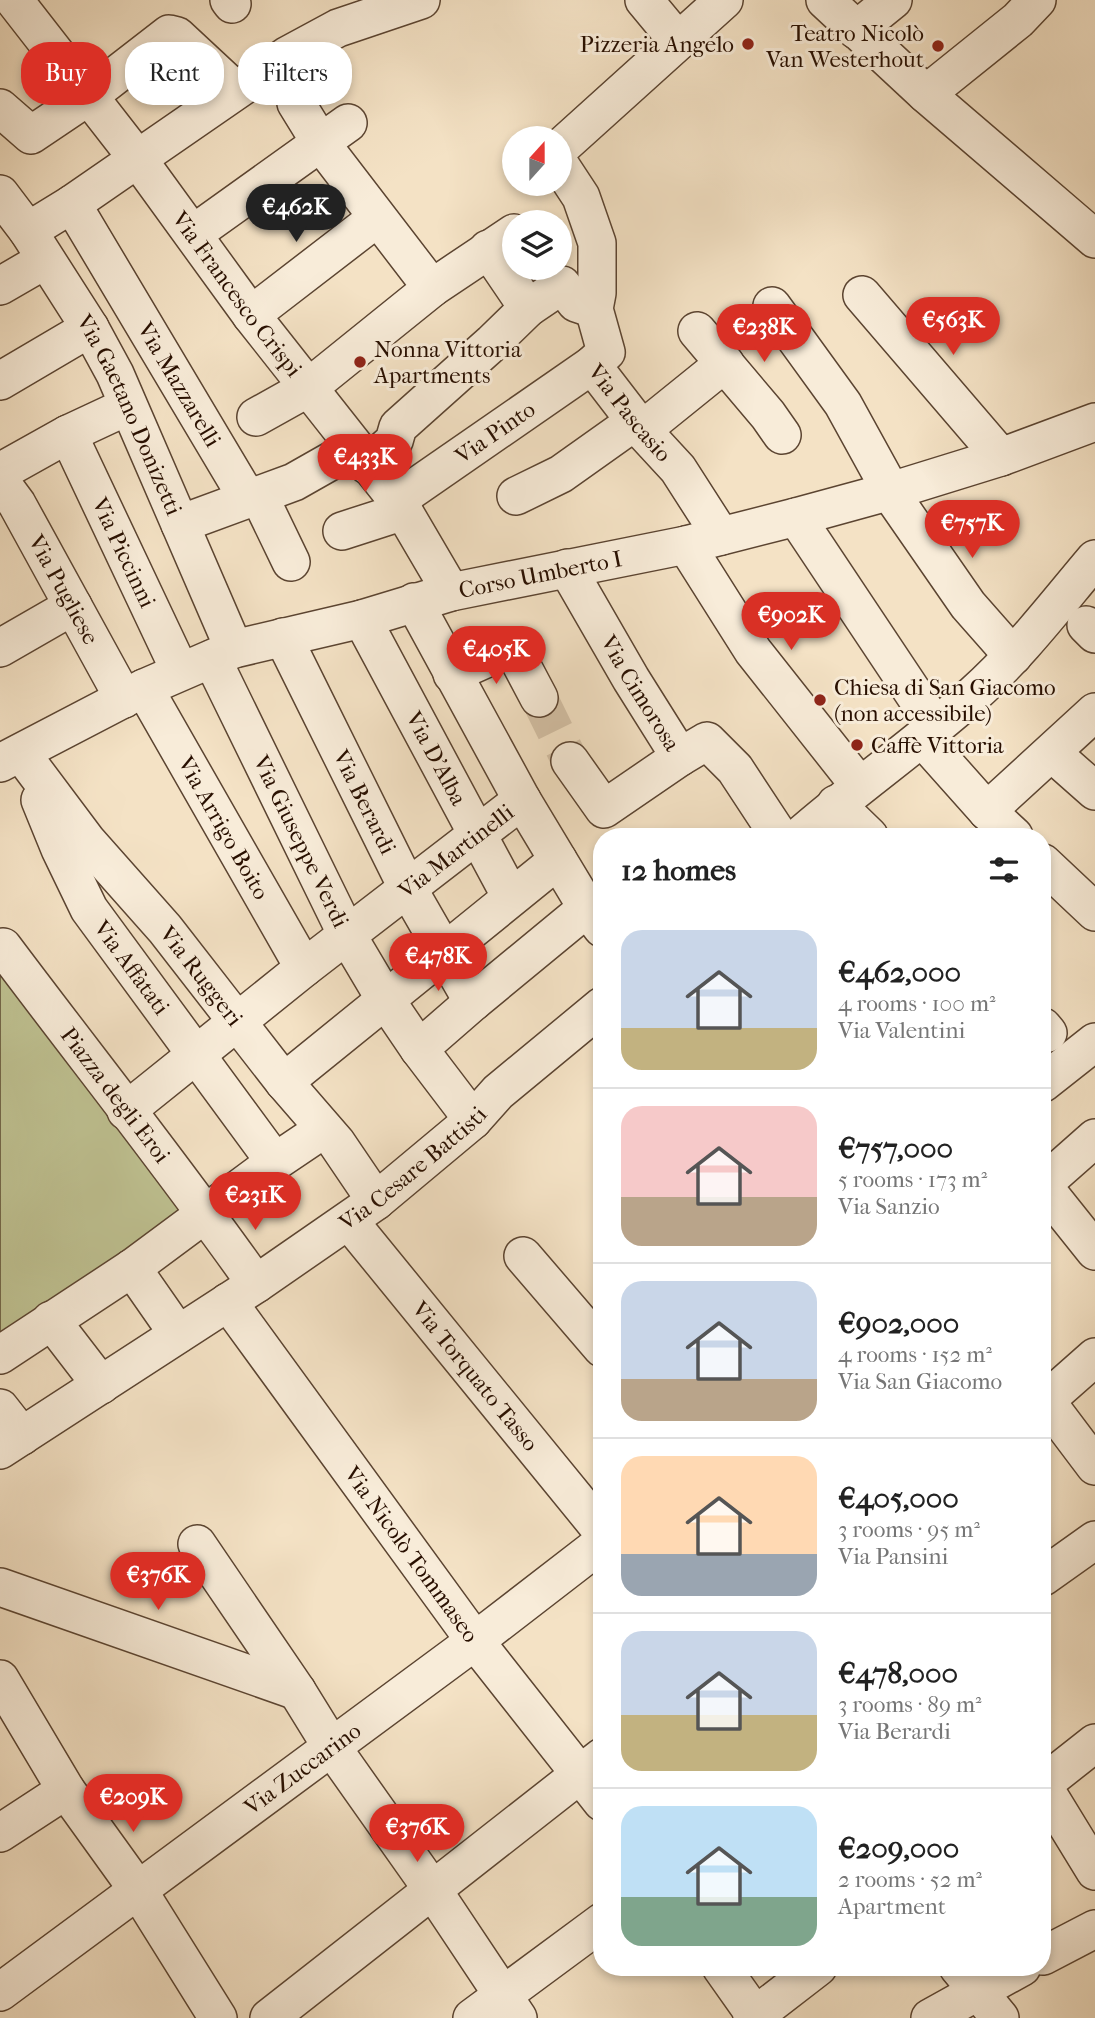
<!DOCTYPE html>
<html lang="en">
<head>
<meta charset="utf-8">
<style>
	body { margin:0; font-family:"IM FELL French Canon",serif; background:#f6f6f6; color:#222; height:100vh; display:flex; flex-direction:column; font-size:26px; white-space:nowrap }
	* { box-sizing:border-box; margin:0 }
	p { font-size:23px; color:#767676 }
	.icon { flex:none; width:38px; height:38px; fill:none; stroke:currentColor; stroke-width:2; stroke-linecap:round; stroke-linejoin:round }
	.map { position:relative; flex:1; overflow:hidden }
	.panel { position:absolute; left:593px; top:828px; width:458px; height:1148px; display:flex; flex-direction:column; background:#fff; border-radius:28px; box-shadow:0 4px 10px #0003 }
	.panel>* { flex:none }
	.banner { position:absolute; left:21px; top:42px; width:467px; height:63px; display:flex; gap:14px }
	.needle { width:46px; rotate:21deg }
	.tools { position:absolute; left:502px; top:126px; display:grid; gap:14px }
	.tools a { display:grid; place-items:center; width:70px; height:70px; border-radius:50%; background:#fff; box-shadow:0 4px 10px #0003; font-size:35px }
	.price { position:absolute; translate:-50% -60px; padding:0 16px; border-radius:24px; background:#d93025; color:#fff; font-size:23px; line-height:46px; filter:drop-shadow(0 2px 4px #0008) }
	.price::after { content:''; position:absolute; left:50%; top:42px; width:21px; height:16px; margin-left:-10px; background:inherit; clip-path:polygon(0 0,100% 0,50% 100%) }
	.price.selected { background:#222; color:#fff }
	ul { padding:0; list-style:none }
	li { display:flex; align-items:center; gap:21px; height:175px; padding:0 28px }
	li+li { border-top:2px solid #e0e0e0 }
	li span { display:grid; place-items:center; flex:none; width:196px; height:140px; border-radius:21px; color:#555 }
	li>.icon { margin-inline-start:auto }
	span .icon { width:84px; height:84px; fill:#fffc; stroke-width:1 }
	li b { font-size:30px }
	h2 { display:flex; justify-content:space-between; align-items:center; height:84px; padding:0 28px; font-size:30px }
	.chip { padding:0 24px; border-radius:28px; background:#fff; box-shadow:0 4px 10px #0003; font-size:24px; line-height:63px }
	.chip.selected { background:#d93025; color:#fff }
	.map>svg:first-child { display:block }
	.green { fill:#bfc292; stroke:#746849; stroke-width:2 }
	.lines { fill:none; stroke-linecap:round; stroke-linejoin:round }
	.minor-tunnel { stroke:#d5c2a7; stroke-width:37; stroke-dasharray:37 18; stroke-linecap:butt }
	.minor-casing { stroke:#5b4431; stroke-width:40 }
	.minor { stroke:#f8ecd9; stroke-width:37 }
	.poi-dot { fill:#8f2418; stroke:#f8ecd9; stroke-width:2.5 }
	.labels { text-anchor:middle; dominant-baseline:central; stroke-width:6; stroke-linejoin:round; paint-order:stroke }
	.poi-label { font-size:23px; fill:#280f00; stroke:#f8ecd9; text-anchor:start }
	.street-label { font-size:23px; fill:#280f00; stroke:#f8ecd9 }
</style>
</head>
<body>
<div class="map">
<svg width="1095" height="2018" viewBox="0 0 1095 2018">
	<rect width="100%" height="100%" fill="#f4e2c5"/>
	<filter id="stains"><feTurbulence type="fractalNoise" baseFrequency=".00286" numOctaves="4"/><feColorMatrix values="0 0 0 0 .2 0 0 0 0 .09 0 0 0 0 .02 0 0 0 .5 -.17"/></filter>
	<radialGradient id="worn" r=".72"><stop offset=".6" stop-color="#630" stop-opacity="0"/><stop offset="1" stop-color="#630" stop-opacity=".3"/></radialGradient>
	<!-- green -->
	<path class="green" d="M 0,957 L 196,1217 L 0,1348 Z"/>
	<g class="lines">
		<!-- minor-tunnel -->
		<path class="minor-tunnel" d="M 539,698 L 570,761"/>
		<defs>
			<g id="minor">
				<path id="s1" d="M 14,0 L 137,158 L 251,315 L 397,500 L 451,592"/>
				<path d="M 229,0 L 232,4"/>
				<path d="M 644,0 L 678,41"/>
				<path d="M 825,0 L 926,94 L 1095,239"/>
				<path d="M 856,30 L 893,0"/>
				<path d="M 926,94 L 1018,20 L 1037,0"/>
				<path d="M 296,103 L 320,142 L 432,288"/>
				<path d="M 0,108 L 31,135 L 89,96 L 169,34 L 177,36 L 235,90"/>
				<path d="M 560,148 L 724,0"/>
				<path id="s2" d="M 560,165 L 581,197 L 597,243 L 597,293 L 594,309 L 606,352 L 592,365 L 642,430 L 678,469 L 721,536"/>
				<path id="s3" d="M 0,194 L 28,231 L 90,328 L 115,374 L 234,649"/>
				<path id="s4" d="M 72,204 L 243,491 L 263,504 L 291,562"/>
				<path d="M 28,231 L 72,204 L 288,55 L 338,28 L 421,0"/>
				<path d="M 193,234 L 348,123"/>
				<path d="M 488,249 L 528,308"/>
				<path d="M 0,286 L 45,260"/>
				<path d="M 862,295 L 1001,457"/>
				<path d="M 772,306 L 843,404 L 898,504 L 968,605 L 1013,656"/>
				<path d="M 251,315 L 377,218"/>
				<path d="M 697,331 L 768,415 L 782,435"/>
				<path d="M 0,381 L 90,328"/>
				<path d="M 256,417 L 308,388 L 432,288 L 514,233"/>
				<path id="s5" d="M 68,434 L 180,671"/>
				<path d="M 367,465 L 394,441 L 398,427 L 492,343 L 528,308 L 562,285 L 576,303 L 594,309"/>
				<path d="M 0,472 L 68,434 L 128,406"/>
				<path id="s6" d="M 0,481 L 17,504 L 124,699"/>
				<path d="M 516,496 L 561,474 L 630,425 L 642,430 L 725,363"/>
				<path id="s7" d="M 397,500 L 592,365"/>
				<path d="M 796,517 L 936,727"/>
				<path d="M 180,524 L 294,482 L 354,448"/>
				<path d="M 342,531 L 404,511"/>
				<path d="M 686,545 L 753,651 L 859,785"/>
				<path id="s8" d="M 567,568 L 631,679 L 680,757 L 707,741 L 735,769 L 779,836"/>
				<path d="M 414,602 L 522,800 L 587,908 L 602,928"/>
				<path id="s9" d="M 362,619 L 511,897"/>
				<path d="M 1086,625 L 1095,634"/>
				<path id="s10" d="M 283,637 L 407,887 L 473,1002"/>
				<path d="M 0,648 L 73,606"/>
				<path id="s11" d="M 212,659 L 347,935 L 385,999 L 419,1049 L 473,1120"/>
				<path d="M 452,674 L 512,647 L 539,698"/>
				<path id="s12" d="M 144,688 L 304,968"/>
				<path d="M 922,738 L 987,811 L 1014,836"/>
				<path id="s13" d="M 21,753 L 87,841 L 165,929 L 284,1082 L 336,1142 L 376,1201"/>
				<path d="M 1052,753 L 1095,791"/>
				<path d="M 570,761 L 604,809 L 680,757"/>
				<path id="s14" d="M 0,763 L 144,688 L 234,649 L 362,619 L 451,592 L 686,545 L 796,517 L 891,491 L 1001,457 L 1095,422"/>
				<path id="s15" d="M 40,800 L 60,849 L 89,909 L 275,1162"/>
				<path d="M 836,804 L 869,836"/>
				<path d="M 987,811 L 1095,712"/>
				<path d="M 800,836 C 856,787 918,744 974,694 C 1019,654 1056,605 1095,559"/>
				<path d="M 1043,863 L 1095,912"/>
				<path id="s16" d="M 0,948 L 3,947 C 87,1059 175,1169 256,1284"/>
				<path d="M 1043,1027 L 1048,1033"/>
				<path d="M 419,1049 L 473,1002 L 587,908"/>
				<path d="M 284,1082 L 558,860"/>
				<path d="M 1043,1083 L 1095,1042"/>
				<path id="s17" d="M 126,1111 L 304,968 L 522,800"/>
				<path d="M 1043,1184 L 1095,1138"/>
				<path d="M 1043,1186 L 1095,1251"/>
				<path id="s18" d="M 349,1221 L 602,1531"/>
				<path d="M 523,1256 L 602,1348"/>
				<path d="M 132,1268 L 178,1334"/>
				<path id="s19" d="M 228,1302 L 475,1641 L 602,1802"/>
				<path d="M 51,1320 L 101,1385"/>
				<path d="M 0,1355 L 132,1268 L 275,1162 L 324,1129"/>
				<path d="M 1043,1397 L 1095,1466"/>
				<path d="M 1043,1403 L 1095,1357"/>
				<path d="M 0,1408 L 22,1436"/>
				<path id="s20" d="M 0,1450 L 256,1284 L 376,1201 L 473,1120 L 498,1092 L 602,1006"/>
				<path d="M 197,1544 L 297,1691 L 331,1746 L 432,1889 L 518,2018"/>
				<path d="M 1043,1577 L 1095,1540"/>
				<path d="M 0,1587 L 297,1691"/>
				<path d="M 0,1679 L 66,1790 L 138,1890 L 218,2018"/>
				<path d="M 1043,1784 L 1095,1743"/>
				<path d="M 1043,1786 L 1095,1871"/>
				<path d="M 0,1833 L 66,1790"/>
				<path d="M 1043,1956 L 1095,1929"/>
				<path d="M 721,1967 L 757,2018"/>
				<path d="M 958,1967 L 1000,2018"/>
				<path id="s21" d="M 0,1992 L 475,1641 L 602,1543"/>
				<path d="M 269,2018 L 602,1757"/>
				<path d="M 472,2018 L 602,1922"/>
				<path d="M 752,2018 L 818,1967"/>
				<path d="M 930,2018 L 1022,1967"/>
			</g>
		</defs>
		<!-- minor casing -->
		<use href="#minor" class="minor-casing"/>
		<!-- minor -->
		<use href="#minor" class="minor"/>
	</g>
	<!-- markers -->
	<g class="poi-dot">
		<circle cx="748" cy="44" r="7"/>
		<circle cx="938" cy="46" r="7"/>
		<circle cx="360" cy="362" r="7"/>
		<circle cx="820" cy="700" r="7"/>
		<circle cx="857" cy="745" r="7"/>
	</g>
	<g class="labels">
		<!-- poi labels -->
		<g class="poi-label">
			<text x="924" y="33" text-anchor="end">Teatro Nicolò<tspan x="924" dy="26">Van Westerhout</tspan></text>
			<text x="734" y="44" text-anchor="end">Pizzeria Angelo</text>
			<text x="374" y="349">Nonna Vittoria<tspan x="374" dy="26">Apartments</tspan></text>
			<text x="834" y="687">Chiesa di San Giacomo<tspan x="834" dy="26">(non accessibile)</tspan></text>
			<text x="871" y="745">Caffè Vittoria</text>
		</g>
		<!-- street labels -->
		<g class="street-label">
			<text stroke="none"><textPath href="#s1" startOffset="369">Via Francesco Crispi</textPath></text>
			<text stroke="none"><textPath href="#s4" startOffset="210">Via Mazzarelli</textPath></text>
			<text stroke="none"><textPath href="#s2" startOffset="278">Via Pascasio</textPath></text>
			<text stroke="none"><textPath href="#s3" startOffset="257">Via Gaetano Donizetti</textPath></text>
			<text stroke="none"><textPath href="#s7" startOffset="119">Via Pinto</textPath></text>
			<text stroke="none"><textPath href="#s5" startOffset="131">Via Piccinni</textPath></text>
			<text stroke="none"><textPath href="#s14" startOffset="576">Corso Umberto I</textPath></text>
			<text stroke="none"><textPath href="#s6" startOffset="126">Via Pugliese</textPath></text>
			<text stroke="none"><textPath href="#s8" startOffset="145">Via Cimorosa</textPath></text>
			<text stroke="none"><textPath href="#s9" startOffset="158">Via D'Alba</textPath></text>
			<text stroke="none"><textPath href="#s10" startOffset="184">Via Berardi</textPath></text>
			<text stroke="none"><textPath href="#s12" startOffset="161">Via Arrigo Boito</textPath></text>
			<text stroke="none"><textPath href="#s11" startOffset="203">Via Giuseppe Verdi</textPath></text>
			<text stroke="none"><textPath href="#s17" startOffset="420">Via Martinelli</textPath></text>
			<text stroke="none"><textPath href="#s15" startOffset="192">Via Affatati</textPath></text>
			<text stroke="none"><textPath href="#s13" startOffset="287">Via Ruggeri</textPath></text>
			<text stroke="none"><textPath href="#s16" startOffset="189">Piazza degli Eroi</textPath></text>
			<text stroke="none"><textPath href="#s20" startOffset="500">Via Cesare Battisti</textPath></text>
			<text stroke="none"><textPath href="#s18" startOffset="200">Via Torquato Tasso</textPath></text>
			<text stroke="none"><textPath href="#s19" startOffset="312">Via Nicolò Tommaseo</textPath></text>
			<text stroke="none"><textPath href="#s21" startOffset="376">Via Zuccarino</textPath></text>
		</g>
	</g>
	<rect width="100%" height="100%" filter="url(#stains)"/>
	<rect width="100%" height="100%" fill="url(#worn)"/>
</svg>
<div class="tools">
<a><svg class="needle" viewBox="-14 -14 28 28"><path d="M0-13l5 13h-10z" fill="#e53935"/><path d="M0 13l5-13h-10z" fill="#767676"/></svg></a>
<a><svg class="icon" aria-label="layers" viewBox="0 0 24 24"><path d="M12 4l9 5-9 5-9-5zM3 14l9 5 9-5"/></svg></a>
</div>
<b class="price selected" style="left:296px;top:244px">€462K</b>
<b class="price" style="left:953px;top:357px">€563K</b>
<b class="price" style="left:764px;top:364px">€238K</b>
<b class="price" style="left:365px;top:494px">€433K</b>
<b class="price" style="left:972px;top:560px">€757K</b>
<b class="price" style="left:791px;top:652px">€902K</b>
<b class="price" style="left:496px;top:686px">€405K</b>
<b class="price" style="left:438px;top:993px">€478K</b>
<b class="price" style="left:255px;top:1232px">€231K</b>
<b class="price" style="left:158px;top:1612px">€376K</b>
<b class="price" style="left:133px;top:1834px">€209K</b>
<b class="price" style="left:417px;top:1864px">€376K</b>
<div class="banner">
<a class="chip selected">Buy</a>
<a class="chip">Rent</a>
<a class="chip">Filters</a>
</div>
<section class="panel">
<h2>12 homes<svg class="icon" aria-label="filters" viewBox="0 0 24 24"><path d="M4 7h16M4 17h16"/><circle cx="9" cy="7" r="2"/><circle cx="15" cy="17" r="2"/></svg></h2>
<ul>
<li><span style="background:linear-gradient(#c9d6e8 70%,#c2b280 0)"><svg class="icon" aria-label="home" viewBox="0 0 24 24"><path d="M3 11l9-7 9 7M6 9v11h12V9"/></svg></span><div><b>€462,000</b><p>4 rooms · 100 m²</p><p>Via Valentini</p></div></li>
<li><span style="background:linear-gradient(#f6c9c9 65%,#b9a48a 0)"><svg class="icon" aria-label="home" viewBox="0 0 24 24"><path d="M3 11l9-7 9 7M6 9v11h12V9"/></svg></span><div><b>€757,000</b><p>5 rooms · 173 m²</p><p>Via Sanzio</p></div></li>
<li><span style="background:linear-gradient(#c9d6e8 70%,#b9a48a 0)"><svg class="icon" aria-label="home" viewBox="0 0 24 24"><path d="M3 11l9-7 9 7M6 9v11h12V9"/></svg></span><div><b>€902,000</b><p>4 rooms · 152 m²</p><p>Via San Giacomo</p></div></li>
<li><span style="background:linear-gradient(#ffd9b3 70%,#9aa5b1 0)"><svg class="icon" aria-label="home" viewBox="0 0 24 24"><path d="M3 11l9-7 9 7M6 9v11h12V9"/></svg></span><div><b>€405,000</b><p>3 rooms · 95 m²</p><p>Via Pansini</p></div></li>
<li><span style="background:linear-gradient(#c9d6e8 60%,#c2b280 0)"><svg class="icon" aria-label="home" viewBox="0 0 24 24"><path d="M3 11l9-7 9 7M6 9v11h12V9"/></svg></span><div><b>€478,000</b><p>3 rooms · 89 m²</p><p>Via Berardi</p></div></li>
<li><span style="background:linear-gradient(#bfe0f5 65%,#7fa58c 0)"><svg class="icon" aria-label="home" viewBox="0 0 24 24"><path d="M3 11l9-7 9 7M6 9v11h12V9"/></svg></span><div><b>€209,000</b><p>2 rooms · 52 m²</p><p>Apartment</p></div></li>
</ul>
</section>
</div>
</body>
</html>
